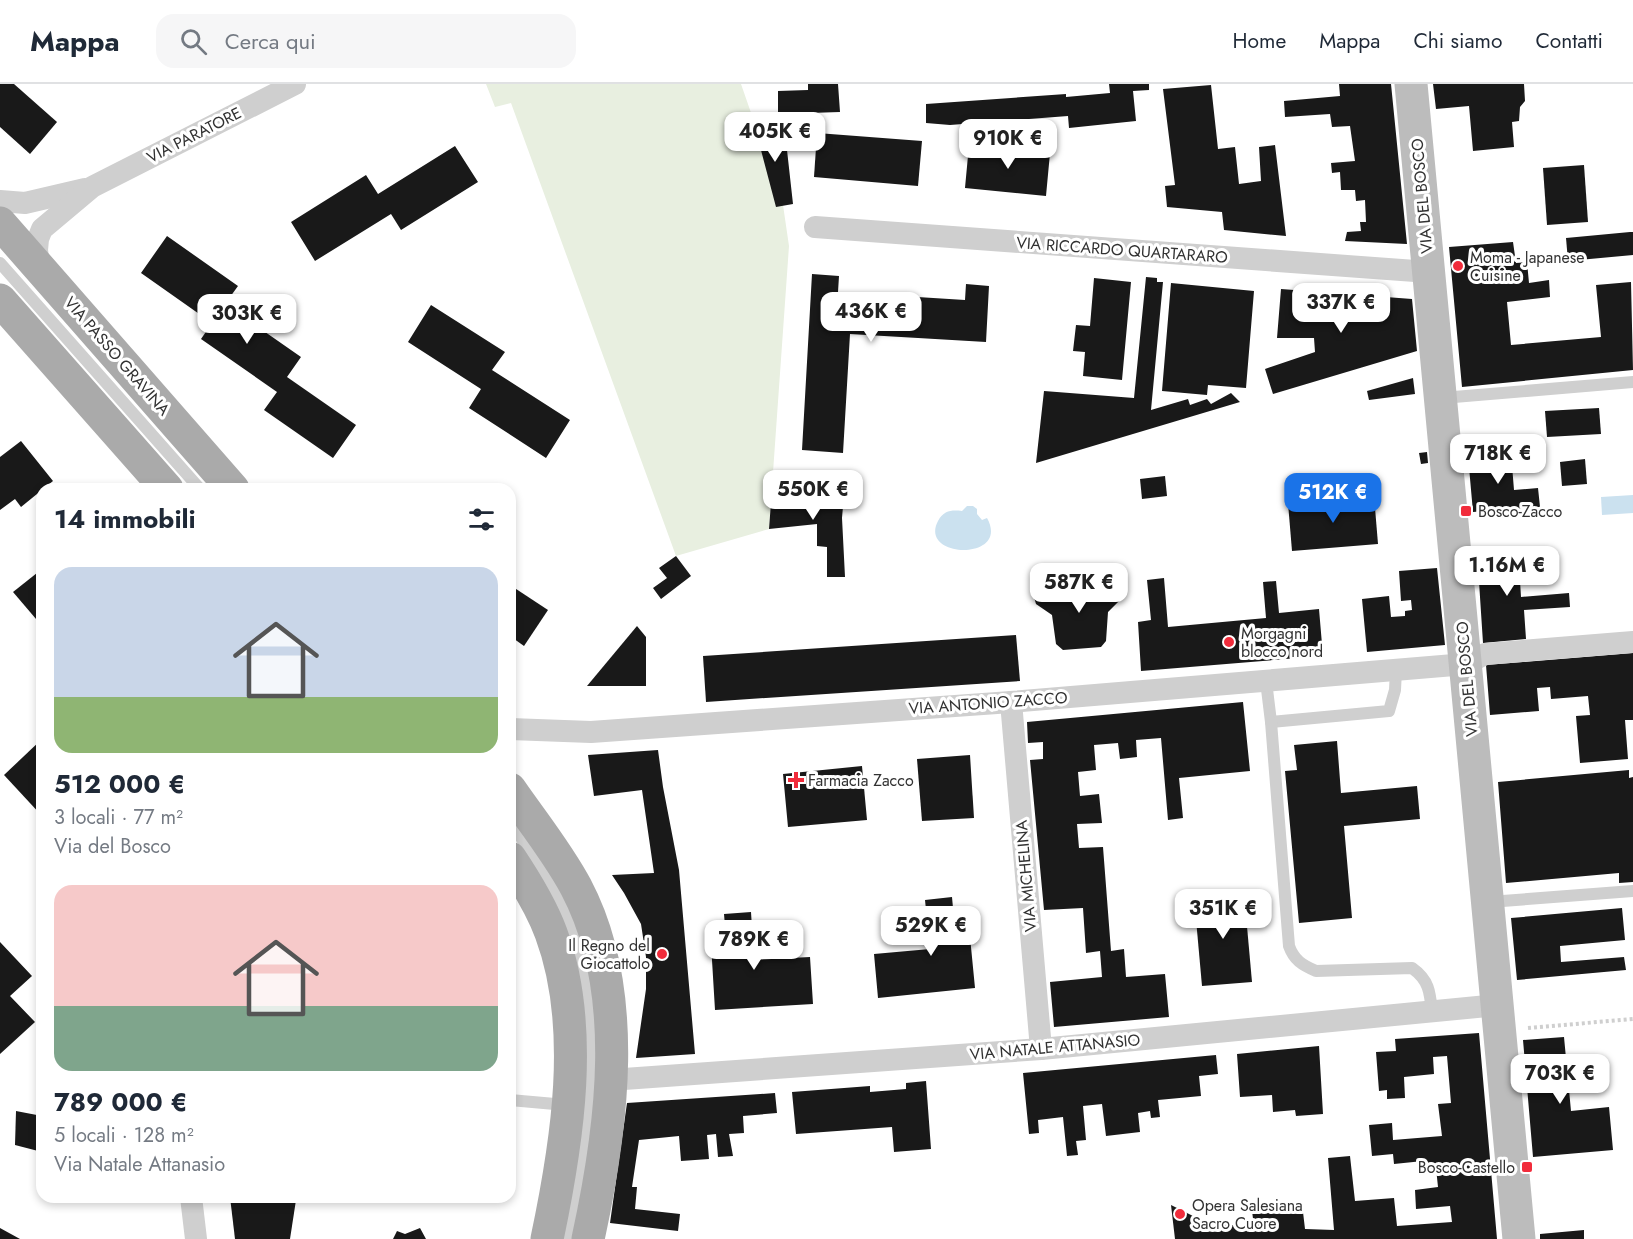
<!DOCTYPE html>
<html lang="it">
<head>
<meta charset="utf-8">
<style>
	body { margin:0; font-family:Jost,sans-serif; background:#f6f6f7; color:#1f2937; height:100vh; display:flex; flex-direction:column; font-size:22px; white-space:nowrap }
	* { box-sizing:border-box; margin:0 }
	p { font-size:20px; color:#747a83 }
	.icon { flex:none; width:33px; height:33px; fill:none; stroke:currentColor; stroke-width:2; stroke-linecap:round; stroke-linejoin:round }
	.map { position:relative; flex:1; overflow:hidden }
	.sheet { position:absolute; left:36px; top:399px; width:480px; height:720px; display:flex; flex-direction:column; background:#fff; border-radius:18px; box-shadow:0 3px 9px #0003 }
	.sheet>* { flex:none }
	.price { position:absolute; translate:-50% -51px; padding:0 14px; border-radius:12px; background:#fff; color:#222; font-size:20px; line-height:39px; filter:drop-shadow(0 2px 3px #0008) }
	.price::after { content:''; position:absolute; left:50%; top:36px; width:18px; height:14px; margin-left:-9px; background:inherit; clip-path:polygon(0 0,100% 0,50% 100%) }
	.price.current { background:#1a73e8; color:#fff }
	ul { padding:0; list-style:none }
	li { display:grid; align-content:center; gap:12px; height:318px; padding:0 18px }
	li span { display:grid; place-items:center; height:186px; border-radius:18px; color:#555 }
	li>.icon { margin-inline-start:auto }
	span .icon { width:108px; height:108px; fill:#fffc; stroke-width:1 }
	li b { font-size:26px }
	h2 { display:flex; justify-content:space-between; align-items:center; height:72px; padding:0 18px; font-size:26px }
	header { display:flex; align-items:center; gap:36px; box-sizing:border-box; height:84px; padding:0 30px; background:#fff; border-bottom:2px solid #e0e1e3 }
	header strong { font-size:28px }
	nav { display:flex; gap:33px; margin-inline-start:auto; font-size:21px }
	.search { width:420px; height:54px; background:#f6f6f7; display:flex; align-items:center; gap:15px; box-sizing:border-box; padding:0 21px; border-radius:18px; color:#747a83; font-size:22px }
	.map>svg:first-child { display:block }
	.green { fill:#e8efe0 }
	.water { fill:#cbe1ef }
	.building { fill:#191919 }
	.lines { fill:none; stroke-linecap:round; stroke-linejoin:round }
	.path { stroke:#cfcfcf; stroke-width:4; stroke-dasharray:3 3; stroke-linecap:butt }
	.lane { stroke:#cfcfcf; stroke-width:12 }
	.street { stroke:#cfcfcf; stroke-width:22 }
	.secondary { stroke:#bcbcbc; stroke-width:33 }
	.primary { stroke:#aaa; stroke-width:33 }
	.poi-dot { fill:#f12c3b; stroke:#fff; stroke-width:2 }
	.labels { text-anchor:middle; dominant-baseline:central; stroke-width:6; stroke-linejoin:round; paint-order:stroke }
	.street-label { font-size:16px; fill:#323232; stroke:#fff }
	.poi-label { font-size:16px; fill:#323232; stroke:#fff; text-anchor:start }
</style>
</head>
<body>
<header>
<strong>Mappa</strong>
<div class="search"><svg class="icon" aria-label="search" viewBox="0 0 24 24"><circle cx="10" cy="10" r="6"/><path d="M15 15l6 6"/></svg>Cerca qui</div>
<nav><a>Home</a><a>Mappa</a><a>Chi siamo</a><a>Contatti</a></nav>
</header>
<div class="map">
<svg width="1633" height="1155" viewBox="0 0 1633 1155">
	<rect width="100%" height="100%" fill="#fff"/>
	<!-- green -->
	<path class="green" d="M 486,0 L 741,0 L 783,121 L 789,162 L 769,445 L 676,472 L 511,19 L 495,23 Z"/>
	<!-- water -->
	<g class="water">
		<path d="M 1633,411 L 1633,429 L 1602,431 L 1601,413 Z"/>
		<path d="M 967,422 L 973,422 L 977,425 L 977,430 L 982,436 L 987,434 C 1011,477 918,475 938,437 C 944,426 952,426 962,427 Z"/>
	</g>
	<!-- building -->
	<g class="building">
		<path d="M 0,0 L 14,0 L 57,38 L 30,70 L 0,43 Z"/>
		<path d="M 808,0 L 838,0 L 840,28 L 778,30 L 778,7 L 808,6 Z"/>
		<path d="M 1109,0 L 1149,0 L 1149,6 L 1133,7 L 1136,37 L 1069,44 L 1068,32 L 950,41 L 926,39 L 926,20 L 1066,10 L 1066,13 L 1110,9 Z"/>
		<path d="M 1339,0 L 1391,0 L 1407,160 L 1345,157 L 1347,148 L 1361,147 L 1360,138 L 1366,138 L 1365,116 L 1356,117 L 1355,106 L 1341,106 L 1340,88 L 1332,89 L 1331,79 L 1355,77 L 1350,42 L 1332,43 L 1330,30 L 1285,33 L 1284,17 L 1340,12 Z"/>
		<path d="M 1433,0 L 1524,0 L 1525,17 L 1520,23 L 1519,37 L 1512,38 L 1514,63 L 1473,67 L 1469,22 L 1436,25 Z"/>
		<path d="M 1211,1 L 1218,65 L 1235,63 L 1239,100 L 1261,97 L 1259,63 L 1275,61 L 1286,152 L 1224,146 L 1222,128 L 1167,123 L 1165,102 L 1175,101 L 1163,5 Z"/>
		<path d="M 768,32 L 775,60 L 786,57 L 793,120 L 776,123 L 753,36 Z"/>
		<path d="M 817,49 L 922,57 L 918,102 L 814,93 Z"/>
		<path d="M 969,61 L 1050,69 L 1046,112 L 965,104 Z"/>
		<path d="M 455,62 L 478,98 L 401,146 L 391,130 L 315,177 L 291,138 L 366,91 L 378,110 Z"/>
		<path d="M 1584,81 L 1588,138 L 1547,141 L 1543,84 Z"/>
		<path d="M 1630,148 L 1633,148 L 1633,171 L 1568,177 L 1566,154 Z"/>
		<path d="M 167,152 L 238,202 L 225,220 L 301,273 L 287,293 L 356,341 L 333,374 L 264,326 L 277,308 L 201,255 L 212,239 L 141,189 Z"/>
		<path d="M 1513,158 L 1516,179 L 1527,178 L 1529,199 L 1549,196 L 1550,213 L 1507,218 L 1511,261 L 1601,253 L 1596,201 L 1631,198 L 1633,286 L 1462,303 L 1449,163 Z"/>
		<path d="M 812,190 L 839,192 L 838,208 L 965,216 L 966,200 L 989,202 L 986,258 L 850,250 L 843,369 L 802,366 Z"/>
		<path d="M 1146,193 L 1157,194 L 1157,198 L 1163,198 L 1151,326 L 1188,315 L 1190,321 L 1207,315 L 1211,320 L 1231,309 L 1240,318 L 1036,379 L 1044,307 L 1134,314 Z"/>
		<path d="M 1094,194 L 1131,198 L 1122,296 L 1083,292 L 1085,268 L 1073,267 L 1076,241 L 1090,242 Z"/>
		<path d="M 1171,199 L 1254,207 L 1246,304 L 1208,301 L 1207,311 L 1162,307 Z"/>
		<path d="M 1281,205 L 1412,215 L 1417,267 L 1273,310 L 1265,285 L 1315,268 L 1314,254 L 1277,254 Z"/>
		<path d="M 431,221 L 505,268 L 492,286 L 570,336 L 546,374 L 469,324 L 481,305 L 408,258 Z"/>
		<path d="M 1413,294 L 1415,310 L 1369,316 L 1367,307 Z"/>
		<path d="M 1599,324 L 1601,350 L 1547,353 L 1545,327 Z"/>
		<path d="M 21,357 L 53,397 L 21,423 L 15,415 L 0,426 L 0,373 Z"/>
		<path d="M 1427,368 L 1428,379 L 1421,380 L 1419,369 Z"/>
		<path d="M 1511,369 L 1514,406 L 1538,404 L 1540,423 L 1473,428 L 1468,372 Z"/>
		<path d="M 1585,375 L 1587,400 L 1562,402 L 1560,378 Z"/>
		<path d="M 1165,392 L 1167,412 L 1142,415 L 1140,395 Z"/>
		<path d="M 772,405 L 844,411 L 842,434 L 845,493 L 827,493 L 827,463 L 817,462 L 817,440 L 769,445 Z"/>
		<path d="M 1374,412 L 1378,460 L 1292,467 L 1288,419 Z"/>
		<path d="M 1518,464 L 1521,513 L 1569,509 L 1570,523 L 1524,526 L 1526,555 L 1483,559 L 1477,467 Z"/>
		<path d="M 676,472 L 691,492 L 661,515 L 653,504 L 667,494 L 659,484 Z"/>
		<path d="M 1437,484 L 1445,561 L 1367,568 L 1362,515 L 1389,512 L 1391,533 L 1405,532 L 1405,527 L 1412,526 L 1411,516 L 1401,517 L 1399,487 Z"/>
		<path d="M 42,485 L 42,542 L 13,508 Z"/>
		<path d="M 1164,494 L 1168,543 L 1266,534 L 1263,498 L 1276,497 L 1279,529 L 1319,525 L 1323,572 L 1141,587 L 1138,538 L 1151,536 L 1147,496 Z"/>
		<path d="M 510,501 L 548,526 L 524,562 L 510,552 Z"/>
		<path d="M 1113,501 L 1120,506 L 1119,517 L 1108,528 L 1106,557 L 1101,563 L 1063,566 L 1056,560 L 1052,531 L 1036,520 L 1034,513 L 1039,506 Z"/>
		<path d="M 637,542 L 646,553 L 646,602 L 587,602 Z"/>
		<path d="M 1016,551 L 1020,597 L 706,618 L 703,572 Z"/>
		<path d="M 1633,569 L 1633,636 L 1625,636 L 1628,675 L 1580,679 L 1576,632 L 1590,631 L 1588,612 L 1551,615 L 1550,603 L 1537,604 L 1539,627 L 1490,631 L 1486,581 Z"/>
		<path d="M 1243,618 L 1250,687 L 1179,694 L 1183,734 L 1168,736 L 1161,654 L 1136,656 L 1137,673 L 1120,675 L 1118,659 L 1094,661 L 1096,686 L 1078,688 L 1080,712 L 1099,710 L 1102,739 L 1077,740 L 1079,764 L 1103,763 L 1111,867 L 1124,865 L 1126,893 L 1165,890 L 1169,933 L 1054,943 L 1050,898 L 1102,893 L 1100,867 L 1086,869 L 1083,824 L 1044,826 L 1030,676 L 1043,675 L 1043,658 L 1028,659 L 1027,638 Z"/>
		<path d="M 42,655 L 42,732 L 4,691 Z"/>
		<path d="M 1337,657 L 1341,709 L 1417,702 L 1420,735 L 1344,742 L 1352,834 L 1299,839 L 1285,687 L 1297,686 L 1294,661 Z"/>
		<path d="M 658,666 L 663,703 L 679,786 L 695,970 L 636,974 L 646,905 L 646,873 L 641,840 L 624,809 L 612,791 L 654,789 L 642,706 L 594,712 L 588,671 Z"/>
		<path d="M 970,671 L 974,734 L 922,737 L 917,675 Z"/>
		<path d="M 862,682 L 867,736 L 788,743 L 783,690 Z"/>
		<path d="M 1629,686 L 1629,694 L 1633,693 L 1633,798 L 1619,799 L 1619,789 L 1506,799 L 1498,698 Z"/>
		<path d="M 1244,809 L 1252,898 L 1202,902 L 1194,813 Z"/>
		<path d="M 952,813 L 953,824 L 967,822 L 975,904 L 878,914 L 874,870 L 930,865 L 925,816 Z"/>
		<path d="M 1622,824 L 1625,856 L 1560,862 L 1561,878 L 1624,873 L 1626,886 L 1517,896 L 1511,834 Z"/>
		<path d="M 751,828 L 754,876 L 810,873 L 813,920 L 715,926 L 710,843 L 725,842 L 724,830 Z"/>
		<path d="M 0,858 L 32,892 L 10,912 L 35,938 L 0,970 Z"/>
		<path d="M 1479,949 L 1497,1155 L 1175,1155 L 1171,1121 L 1209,1140 L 1254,1142 L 1252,1127 L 1303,1128 L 1305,1145 L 1334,1146 L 1328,1074 L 1350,1072 L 1355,1117 L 1394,1114 L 1397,1142 L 1452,1138 L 1450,1122 L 1416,1125 L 1415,1106 L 1438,1103 L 1436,1084 L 1424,1085 L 1423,1077 L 1394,1080 L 1393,1070 L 1372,1072 L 1369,1041 L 1392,1039 L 1393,1056 L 1442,1052 L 1438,1020 L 1451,1019 L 1447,972 L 1433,973 L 1434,990 L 1404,993 L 1405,1014 L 1387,1015 L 1387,1006 L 1379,1007 L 1376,968 L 1396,967 L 1395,955 Z"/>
		<path d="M 1564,953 L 1571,1027 L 1609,1023 L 1613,1066 L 1533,1073 L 1523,956 Z"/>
		<path d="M 1319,962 L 1323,1030 L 1296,1032 L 1295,1026 L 1273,1028 L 1272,1011 L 1240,1013 L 1237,970 Z"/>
		<path d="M 1216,971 L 1218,990 L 1199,992 L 1201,1012 L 1158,1016 L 1160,1033 L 1151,1034 L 1150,1027 L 1138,1029 L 1140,1048 L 1106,1052 L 1102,1020 L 1083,1022 L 1086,1056 L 1076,1057 L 1078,1071 L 1067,1072 L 1063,1033 L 1038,1036 L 1039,1049 L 1029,1050 L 1023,989 Z"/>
		<path d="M 926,997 L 931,1065 L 894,1068 L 892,1043 L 796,1050 L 792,1008 L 870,1002 L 870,1008 L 906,1005 L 906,999 Z"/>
		<path d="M 775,1009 L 777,1029 L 743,1032 L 744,1049 L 729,1050 L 733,1072 L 718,1073 L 716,1050 L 707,1051 L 709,1075 L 681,1077 L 679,1052 L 639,1056 L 632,1103 L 637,1103 L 635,1125 L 680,1130 L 678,1147 L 610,1139 L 627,1019 Z"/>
		<path d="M 16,1027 L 42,1032 L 42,1068 L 15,1061 Z"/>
		<path d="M 230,1113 L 292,1113 L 296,1116 L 290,1155 L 235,1155 Z"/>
		<path d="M 0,1144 L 20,1155 L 0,1155 Z"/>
		<path d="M 420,1144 L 426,1155 L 393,1155 L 397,1147 L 405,1150 Z"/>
		<path d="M 1584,1146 L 1584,1155 L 1540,1155 L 1540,1150 Z"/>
	</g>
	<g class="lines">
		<!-- path -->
		<path class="path" d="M 1528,944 L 1633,935"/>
		<!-- lane -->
		<g class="lane">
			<path d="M 0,179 L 200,405"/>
			<path d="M 1442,314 L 1633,298"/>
			<path d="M 1266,597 L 1271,638 L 1389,627 L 1395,606 L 1396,586"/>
			<path d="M 1271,638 L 1289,862 C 1294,876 1302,881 1316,887 L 1412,884 C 1429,896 1430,908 1432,928"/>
			<path d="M 510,738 C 533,770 555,804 570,840 C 608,936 588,1058 566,1155"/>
			<path d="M 1489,818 L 1633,807"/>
			<path d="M 510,1016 L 566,1021"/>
		</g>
		<!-- street -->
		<g class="street">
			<path d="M 0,117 L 25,119 L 85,105"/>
			<path d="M 815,143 L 1429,188"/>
			<path d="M 39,182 L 37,166 L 38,155 L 42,145 L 92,103 L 295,0"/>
			<path d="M 1011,618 L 1041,965"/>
			<path d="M 510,645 L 591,648 L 1011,618 L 1466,580 L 1485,570 L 1633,558"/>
			<path d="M 610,996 L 1041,965 L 1498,921"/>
			<path d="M 191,1113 L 196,1155"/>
		</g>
		<!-- secondary -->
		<path class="secondary" d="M 1411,0 L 1519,1155"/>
		<!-- primary -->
		<g class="primary">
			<path d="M 0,139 L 233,405"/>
			<path d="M 0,216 L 167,405"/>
			<path d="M 510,705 C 532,737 558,769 576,803 C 631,907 612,1045 588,1155"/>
			<path d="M 510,774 C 526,798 541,822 551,849 C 586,943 567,1060 547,1155"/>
		</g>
	</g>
	<!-- markers -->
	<g class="poi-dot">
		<circle cx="1458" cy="182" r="6"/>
		<rect x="1460" y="421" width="12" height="12" rx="3"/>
		<circle cx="1229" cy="558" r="6"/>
		<path d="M793 687h6v6h6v6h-6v6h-6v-6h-6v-6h6z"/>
		<circle cx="662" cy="870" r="6"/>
		<rect x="1521" y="1077" width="12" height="12" rx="3"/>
		<circle cx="1180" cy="1130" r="6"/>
	</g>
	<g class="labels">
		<!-- street labels -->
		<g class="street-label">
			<text transform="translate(194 51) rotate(-27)">VIA PARATORE</text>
			<text transform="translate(1422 112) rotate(-95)">VIA DEL BOSCO</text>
			<text transform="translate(1122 166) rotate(4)">VIA RICCARDO QUARTARARO</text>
			<text transform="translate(117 272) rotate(49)">VIA PASSO GRAVINA</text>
			<text transform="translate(1467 595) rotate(-95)">VIA DEL BOSCO</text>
			<text transform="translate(988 619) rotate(-4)">VIA ANTONIO ZACCO</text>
			<text transform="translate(1026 792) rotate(-95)">VIA MICHELINA</text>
			<text transform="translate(1055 963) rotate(-5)">VIA NATALE ATTANASIO</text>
		</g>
		<!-- poi labels -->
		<g class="poi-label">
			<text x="1470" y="173">Moma - Japanese<tspan x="1470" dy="18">Cuisine</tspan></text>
			<text x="1478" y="427">Bosco-Zacco</text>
			<text x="1241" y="549">Morgagni<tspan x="1241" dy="18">blocco nord</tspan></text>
			<text x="808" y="696">Farmacia Zacco</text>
			<text x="650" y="861" text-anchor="end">Il Regno del<tspan x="650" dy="18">Giocattolo</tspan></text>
			<text x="1515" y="1083" text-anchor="end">Bosco-Castello</text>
			<text x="1192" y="1121">Opera Salesiana<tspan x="1192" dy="18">Sacro Cuore</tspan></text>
		</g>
	</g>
</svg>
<b class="price" style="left:775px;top:79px">405K €</b>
<b class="price" style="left:1008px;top:86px">910K €</b>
<b class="price" style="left:1341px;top:250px">337K €</b>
<b class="price" style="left:871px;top:259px">436K €</b>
<b class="price" style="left:247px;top:261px">303K €</b>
<b class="price" style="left:1498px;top:401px">718K €</b>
<b class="price" style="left:813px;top:437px">550K €</b>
<b class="price current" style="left:1333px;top:440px">512K €</b>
<b class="price" style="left:1507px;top:513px">1.16M €</b>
<b class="price" style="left:1079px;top:530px">587K €</b>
<b class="price" style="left:1223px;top:856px">351K €</b>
<b class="price" style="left:931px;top:873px">529K €</b>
<b class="price" style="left:754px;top:887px">789K €</b>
<b class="price" style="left:1560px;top:1021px">703K €</b>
<section class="sheet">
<h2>14 immobili<svg class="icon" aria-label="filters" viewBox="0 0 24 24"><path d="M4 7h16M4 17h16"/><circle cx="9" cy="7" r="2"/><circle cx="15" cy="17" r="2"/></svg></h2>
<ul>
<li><span style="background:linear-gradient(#c9d6e8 70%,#8fb573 0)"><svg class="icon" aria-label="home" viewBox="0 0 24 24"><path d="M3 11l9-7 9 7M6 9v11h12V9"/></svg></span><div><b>512 000 €</b><p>3 locali · 77 m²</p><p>Via del Bosco</p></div></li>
<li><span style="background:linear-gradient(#f6c9c9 65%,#7fa58c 0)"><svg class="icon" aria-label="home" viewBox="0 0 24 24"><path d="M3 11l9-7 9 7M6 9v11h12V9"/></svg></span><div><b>789 000 €</b><p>5 locali · 128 m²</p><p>Via Natale Attanasio</p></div></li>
</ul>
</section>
</div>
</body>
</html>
